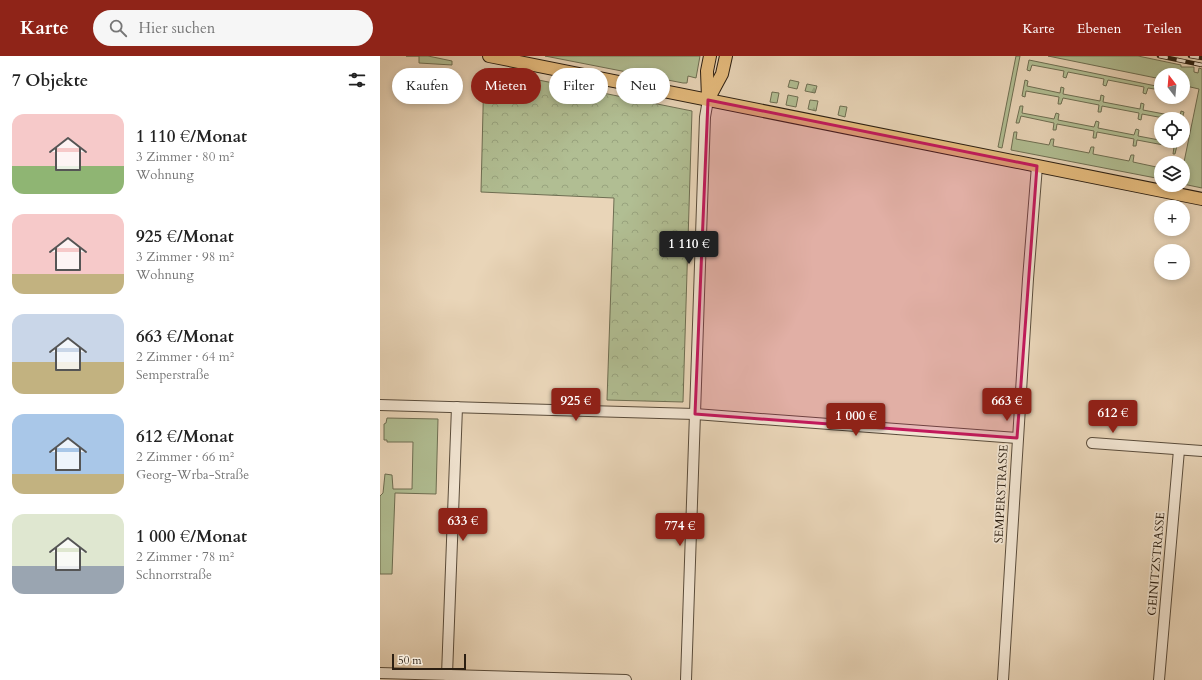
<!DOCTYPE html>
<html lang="de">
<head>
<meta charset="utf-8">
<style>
	body { margin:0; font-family:Cardo,serif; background:#f6f6f6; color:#222; height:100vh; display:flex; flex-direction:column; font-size:15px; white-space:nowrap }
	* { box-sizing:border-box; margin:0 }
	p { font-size:13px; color:#767676 }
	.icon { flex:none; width:22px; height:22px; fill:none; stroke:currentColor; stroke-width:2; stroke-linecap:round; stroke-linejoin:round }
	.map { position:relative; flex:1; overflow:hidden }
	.panel { display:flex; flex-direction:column; background:#fff; width:380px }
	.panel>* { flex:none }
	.banner { position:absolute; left:12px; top:12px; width:380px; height:36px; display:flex; gap:8px }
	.needle { width:26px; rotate:344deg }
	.buttons { position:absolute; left:774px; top:12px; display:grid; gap:8px }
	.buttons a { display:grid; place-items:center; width:36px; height:36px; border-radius:50%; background:#fff; box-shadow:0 2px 6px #0003; font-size:20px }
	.scale { position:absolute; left:12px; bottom:10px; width:74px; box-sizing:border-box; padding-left:4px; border:2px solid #2b1e11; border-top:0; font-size:11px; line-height:14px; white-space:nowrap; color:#2b1e11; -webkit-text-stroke:3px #f1e4d1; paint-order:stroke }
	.price { position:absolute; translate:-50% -34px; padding:0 9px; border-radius:4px; background:#8f2418; color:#fff; font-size:13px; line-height:26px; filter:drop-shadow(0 1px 2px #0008) }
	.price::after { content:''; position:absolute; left:50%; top:24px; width:12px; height:9px; margin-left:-6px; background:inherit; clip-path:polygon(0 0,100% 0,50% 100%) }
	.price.active { background:#222; color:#fff }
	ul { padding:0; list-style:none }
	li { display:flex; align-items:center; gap:12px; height:100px; padding:0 12px }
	li span { display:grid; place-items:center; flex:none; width:112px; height:80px; border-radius:12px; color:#555 }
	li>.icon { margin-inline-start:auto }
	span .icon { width:48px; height:48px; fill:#fffc; stroke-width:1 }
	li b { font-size:17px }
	h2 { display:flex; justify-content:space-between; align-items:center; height:48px; padding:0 12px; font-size:17px }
	.tag { padding:0 14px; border-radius:18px; background:#fff; box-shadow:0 2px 6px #0003; font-size:14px; line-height:36px }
	.tag.active { background:#8f2418; color:#fff }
	header { display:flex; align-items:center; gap:24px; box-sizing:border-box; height:56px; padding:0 20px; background:#8f2418; color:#fff }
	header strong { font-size:19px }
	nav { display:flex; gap:22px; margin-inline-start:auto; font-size:14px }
	.search { width:280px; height:36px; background:#f6f6f6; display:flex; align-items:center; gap:10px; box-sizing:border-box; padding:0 14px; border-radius:22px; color:#767676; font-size:15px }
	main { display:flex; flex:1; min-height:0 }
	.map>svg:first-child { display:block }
	.green { fill:#b1be93; stroke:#6e6e52 }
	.forest { fill:url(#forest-firs); stroke:#6e6e52 }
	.park { fill:url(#park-crowns); stroke:#6e6e52 }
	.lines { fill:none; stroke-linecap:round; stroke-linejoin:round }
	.minor-casing { stroke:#5a4c3b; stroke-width:12 }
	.major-casing { stroke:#2b1e11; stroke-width:14 }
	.minor { stroke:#f1e4d1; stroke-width:10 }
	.major { stroke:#e4ba7c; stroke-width:12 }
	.rail-casing { stroke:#2b1e11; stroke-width:4.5 }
	.rail { stroke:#f1e4d1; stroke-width:3; stroke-dasharray:9; stroke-linecap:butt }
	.marked { fill:#c2185b; fill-opacity:0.2; stroke:#c2185b; stroke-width:3; stroke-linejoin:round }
	.labels { text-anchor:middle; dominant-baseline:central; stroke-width:3.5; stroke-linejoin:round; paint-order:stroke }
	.street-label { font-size:12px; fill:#2b1e11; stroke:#f1e4d1 }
</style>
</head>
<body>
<header>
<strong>Karte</strong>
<div class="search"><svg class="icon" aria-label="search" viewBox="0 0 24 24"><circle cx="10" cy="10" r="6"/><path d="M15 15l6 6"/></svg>Hier suchen</div>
<nav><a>Karte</a><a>Ebenen</a><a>Teilen</a></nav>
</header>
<main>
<section class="panel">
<h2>7 Objekte<svg class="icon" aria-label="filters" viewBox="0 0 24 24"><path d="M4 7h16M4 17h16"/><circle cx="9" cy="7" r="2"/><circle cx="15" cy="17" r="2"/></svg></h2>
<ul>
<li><span style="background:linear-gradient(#f6c9c9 65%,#8fb573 0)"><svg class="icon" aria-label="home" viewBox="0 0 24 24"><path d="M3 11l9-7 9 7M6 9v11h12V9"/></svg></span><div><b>1 110 €/Monat</b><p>3 Zimmer · 80 m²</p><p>Wohnung</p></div></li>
<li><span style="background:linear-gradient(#f6c9c9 75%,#c2b280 0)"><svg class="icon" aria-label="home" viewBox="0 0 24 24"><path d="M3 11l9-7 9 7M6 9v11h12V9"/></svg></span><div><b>925 €/Monat</b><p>3 Zimmer · 98 m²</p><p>Wohnung</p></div></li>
<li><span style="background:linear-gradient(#c9d6e8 60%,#c2b280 0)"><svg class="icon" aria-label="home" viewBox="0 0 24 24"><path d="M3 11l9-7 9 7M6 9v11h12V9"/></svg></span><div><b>663 €/Monat</b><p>2 Zimmer · 64 m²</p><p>Semperstraße</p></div></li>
<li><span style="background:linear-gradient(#a9c7e8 75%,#c2b280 0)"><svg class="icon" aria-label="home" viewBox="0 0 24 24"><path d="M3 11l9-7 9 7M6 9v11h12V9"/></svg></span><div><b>612 €/Monat</b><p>2 Zimmer · 66 m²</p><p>Georg-Wrba-Straße</p></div></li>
<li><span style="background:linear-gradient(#dfe7d0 65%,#9aa5b1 0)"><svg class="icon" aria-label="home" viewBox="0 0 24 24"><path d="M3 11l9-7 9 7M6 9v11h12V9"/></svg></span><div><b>1 000 €/Monat</b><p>2 Zimmer · 78 m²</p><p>Schnorrstraße</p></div></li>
</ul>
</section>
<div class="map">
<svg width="822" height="624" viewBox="0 0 822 624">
	<defs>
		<pattern id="forest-firs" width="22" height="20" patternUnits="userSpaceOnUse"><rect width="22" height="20" fill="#b1be93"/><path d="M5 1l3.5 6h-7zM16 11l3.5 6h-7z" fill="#98a37e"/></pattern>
		<pattern id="park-crowns" width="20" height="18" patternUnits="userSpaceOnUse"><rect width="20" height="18" fill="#b1be93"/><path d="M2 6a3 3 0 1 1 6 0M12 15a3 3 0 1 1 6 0" fill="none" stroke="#98a37e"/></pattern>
	</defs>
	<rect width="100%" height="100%" fill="#e9d5b8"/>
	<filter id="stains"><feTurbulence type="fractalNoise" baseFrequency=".005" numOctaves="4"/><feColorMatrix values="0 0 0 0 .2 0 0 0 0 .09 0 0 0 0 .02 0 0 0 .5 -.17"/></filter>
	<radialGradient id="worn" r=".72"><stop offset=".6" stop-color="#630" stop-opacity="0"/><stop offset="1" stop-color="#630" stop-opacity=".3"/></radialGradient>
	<!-- green -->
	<g class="green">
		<path d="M 26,0 L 48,0 L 72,5 L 72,9 L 39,7 L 39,0 Z"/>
		<path d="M 165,0 L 320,0 L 316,22 L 308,20 L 307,27 L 303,27 Z"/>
		<path d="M 636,0 L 640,0 L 622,92 L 618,91 Z"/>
		<path d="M 668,0 L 758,0 L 801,9 L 801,11 L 814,11 L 814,16 L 818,17 L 819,12 L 822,13 L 822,132 L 803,128 L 803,111 L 819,33 L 806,30 L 806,28 L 803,27 L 803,19 L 781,19 L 781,23 Z"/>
		<path d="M 649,4 L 781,31 L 781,34 L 768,32 L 766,38 L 763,37 L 764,31 L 728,24 L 726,30 L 723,29 L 724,23 L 688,16 L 686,22 L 683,21 L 684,15 L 652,9 L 650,15 L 647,14 Z"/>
		<path d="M 645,24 L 648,25 L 647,30 L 680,37 L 681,31 L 684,32 L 683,38 L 720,45 L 721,39 L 724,40 L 723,46 L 760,53 L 761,47 L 764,48 L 763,54 L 800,61 L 801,55 L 804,56 L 802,63 L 789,63 L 762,58 L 761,64 L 758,63 L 759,57 L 722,50 L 721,56 L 718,56 L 719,49 L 683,42 L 681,48 L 678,48 L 679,41 L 646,35 L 645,41 L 642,40 Z"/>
		<path d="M 640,50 L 643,50 L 642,57 L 674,63 L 676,57 L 679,58 L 678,64 L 714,71 L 716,65 L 719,66 L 718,72 L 754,79 L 756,73 L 759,74 L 758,80 L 795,87 L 795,85 L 798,85 L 795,98 L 793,98 L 794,91 L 757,84 L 756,90 L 753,90 L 754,83 L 717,76 L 716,82 L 713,82 L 714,75 L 677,68 L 676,74 L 673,74 L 674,67 L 641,60 L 639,67 L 636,67 Z"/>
		<path d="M 634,76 L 637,76 L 636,83 L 669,89 L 671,83 L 674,83 L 673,90 L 709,97 L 711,91 L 714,91 L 713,98 L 749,105 L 751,99 L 754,99 L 753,106 L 781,112 L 781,123 L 631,94 Z"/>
		<path d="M 7,362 L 58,363 L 56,438 L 15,437 L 12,518 L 0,518 L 0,440 L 3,437 L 5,418 L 12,419 L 13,433 L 32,433 L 33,386 L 7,386 L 7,384 L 4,384 L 4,368 L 6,367 Z"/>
	</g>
	<!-- forest -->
	<g class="forest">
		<path d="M 410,24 L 419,26 L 417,33 L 408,31 Z"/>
		<path d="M 427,28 L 437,30 L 435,37 L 425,35 Z"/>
		<path d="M 392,36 L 399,37 L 397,47 L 390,46 Z"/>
		<path d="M 408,39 L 418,41 L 416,51 L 406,49 Z"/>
		<path d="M 430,44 L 438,45 L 436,55 L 428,53 Z"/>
		<path d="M 460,50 L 467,51 L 465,61 L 458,59 Z"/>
	</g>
	<!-- park -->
	<path class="park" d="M 104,13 L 312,55 L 303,346 L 227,344 L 234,142 L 101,136 Z"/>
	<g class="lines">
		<defs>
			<g id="minor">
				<path d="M 0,349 L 315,358 L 637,382"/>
				<path d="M 712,387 L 822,395"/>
				<path d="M 0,617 L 246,624"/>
				<path d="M 67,619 L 77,351"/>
				<path d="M 306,624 L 325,61 L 328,44"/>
				<path d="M 623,624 L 648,223 L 657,110"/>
				<path d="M 779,624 L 799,394"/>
			</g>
			<g id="major">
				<path d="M 109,0 L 822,143"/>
				<path d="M 328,42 L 327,15 L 330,0"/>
				<path d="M 328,44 L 342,18 L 346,0"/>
			</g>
		</defs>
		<!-- minor casing -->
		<use href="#minor" class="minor-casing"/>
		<!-- major casing -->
		<use href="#major" class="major-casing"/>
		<!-- minor -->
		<use href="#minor" class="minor"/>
		<!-- major -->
		<use href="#major" class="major"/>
		<defs>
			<g id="rail">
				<path d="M 779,0 L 822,9"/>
				<path d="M 810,0 L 822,2"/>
			</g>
		</defs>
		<!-- rail casing -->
		<use href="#rail" class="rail-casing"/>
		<!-- rail -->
		<use href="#rail" class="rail"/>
	</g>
	<!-- marked area -->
	<path class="marked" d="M 328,44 L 657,110 L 637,382 L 315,358 Z"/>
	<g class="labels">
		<!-- street labels -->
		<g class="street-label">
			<text transform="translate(621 438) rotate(-87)">SEMPERSTRASSE</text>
			<text transform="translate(776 508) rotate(-85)">GEINITZSTRASSE</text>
		</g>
	</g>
	<rect width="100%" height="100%" filter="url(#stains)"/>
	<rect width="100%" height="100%" fill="url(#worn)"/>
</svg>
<div class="buttons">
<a><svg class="needle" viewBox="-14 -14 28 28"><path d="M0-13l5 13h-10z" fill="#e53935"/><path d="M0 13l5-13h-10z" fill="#767676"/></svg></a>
<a><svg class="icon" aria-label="locate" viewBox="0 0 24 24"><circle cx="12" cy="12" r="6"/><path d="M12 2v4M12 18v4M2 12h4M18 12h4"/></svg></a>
<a><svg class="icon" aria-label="layers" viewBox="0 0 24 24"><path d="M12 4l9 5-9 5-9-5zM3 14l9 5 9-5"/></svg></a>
<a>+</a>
<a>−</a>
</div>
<div class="scale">50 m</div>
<b class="price active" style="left:309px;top:209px">1 110 €</b>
<b class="price" style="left:196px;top:366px">925 €</b>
<b class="price" style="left:627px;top:366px">663 €</b>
<b class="price" style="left:733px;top:378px">612 €</b>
<b class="price" style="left:476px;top:381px">1 000 €</b>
<b class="price" style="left:83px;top:486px">633 €</b>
<b class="price" style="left:300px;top:491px">774 €</b>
<div class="banner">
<a class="tag">Kaufen</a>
<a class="tag active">Mieten</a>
<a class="tag">Filter</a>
<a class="tag">Neu</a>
</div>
</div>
</main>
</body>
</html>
